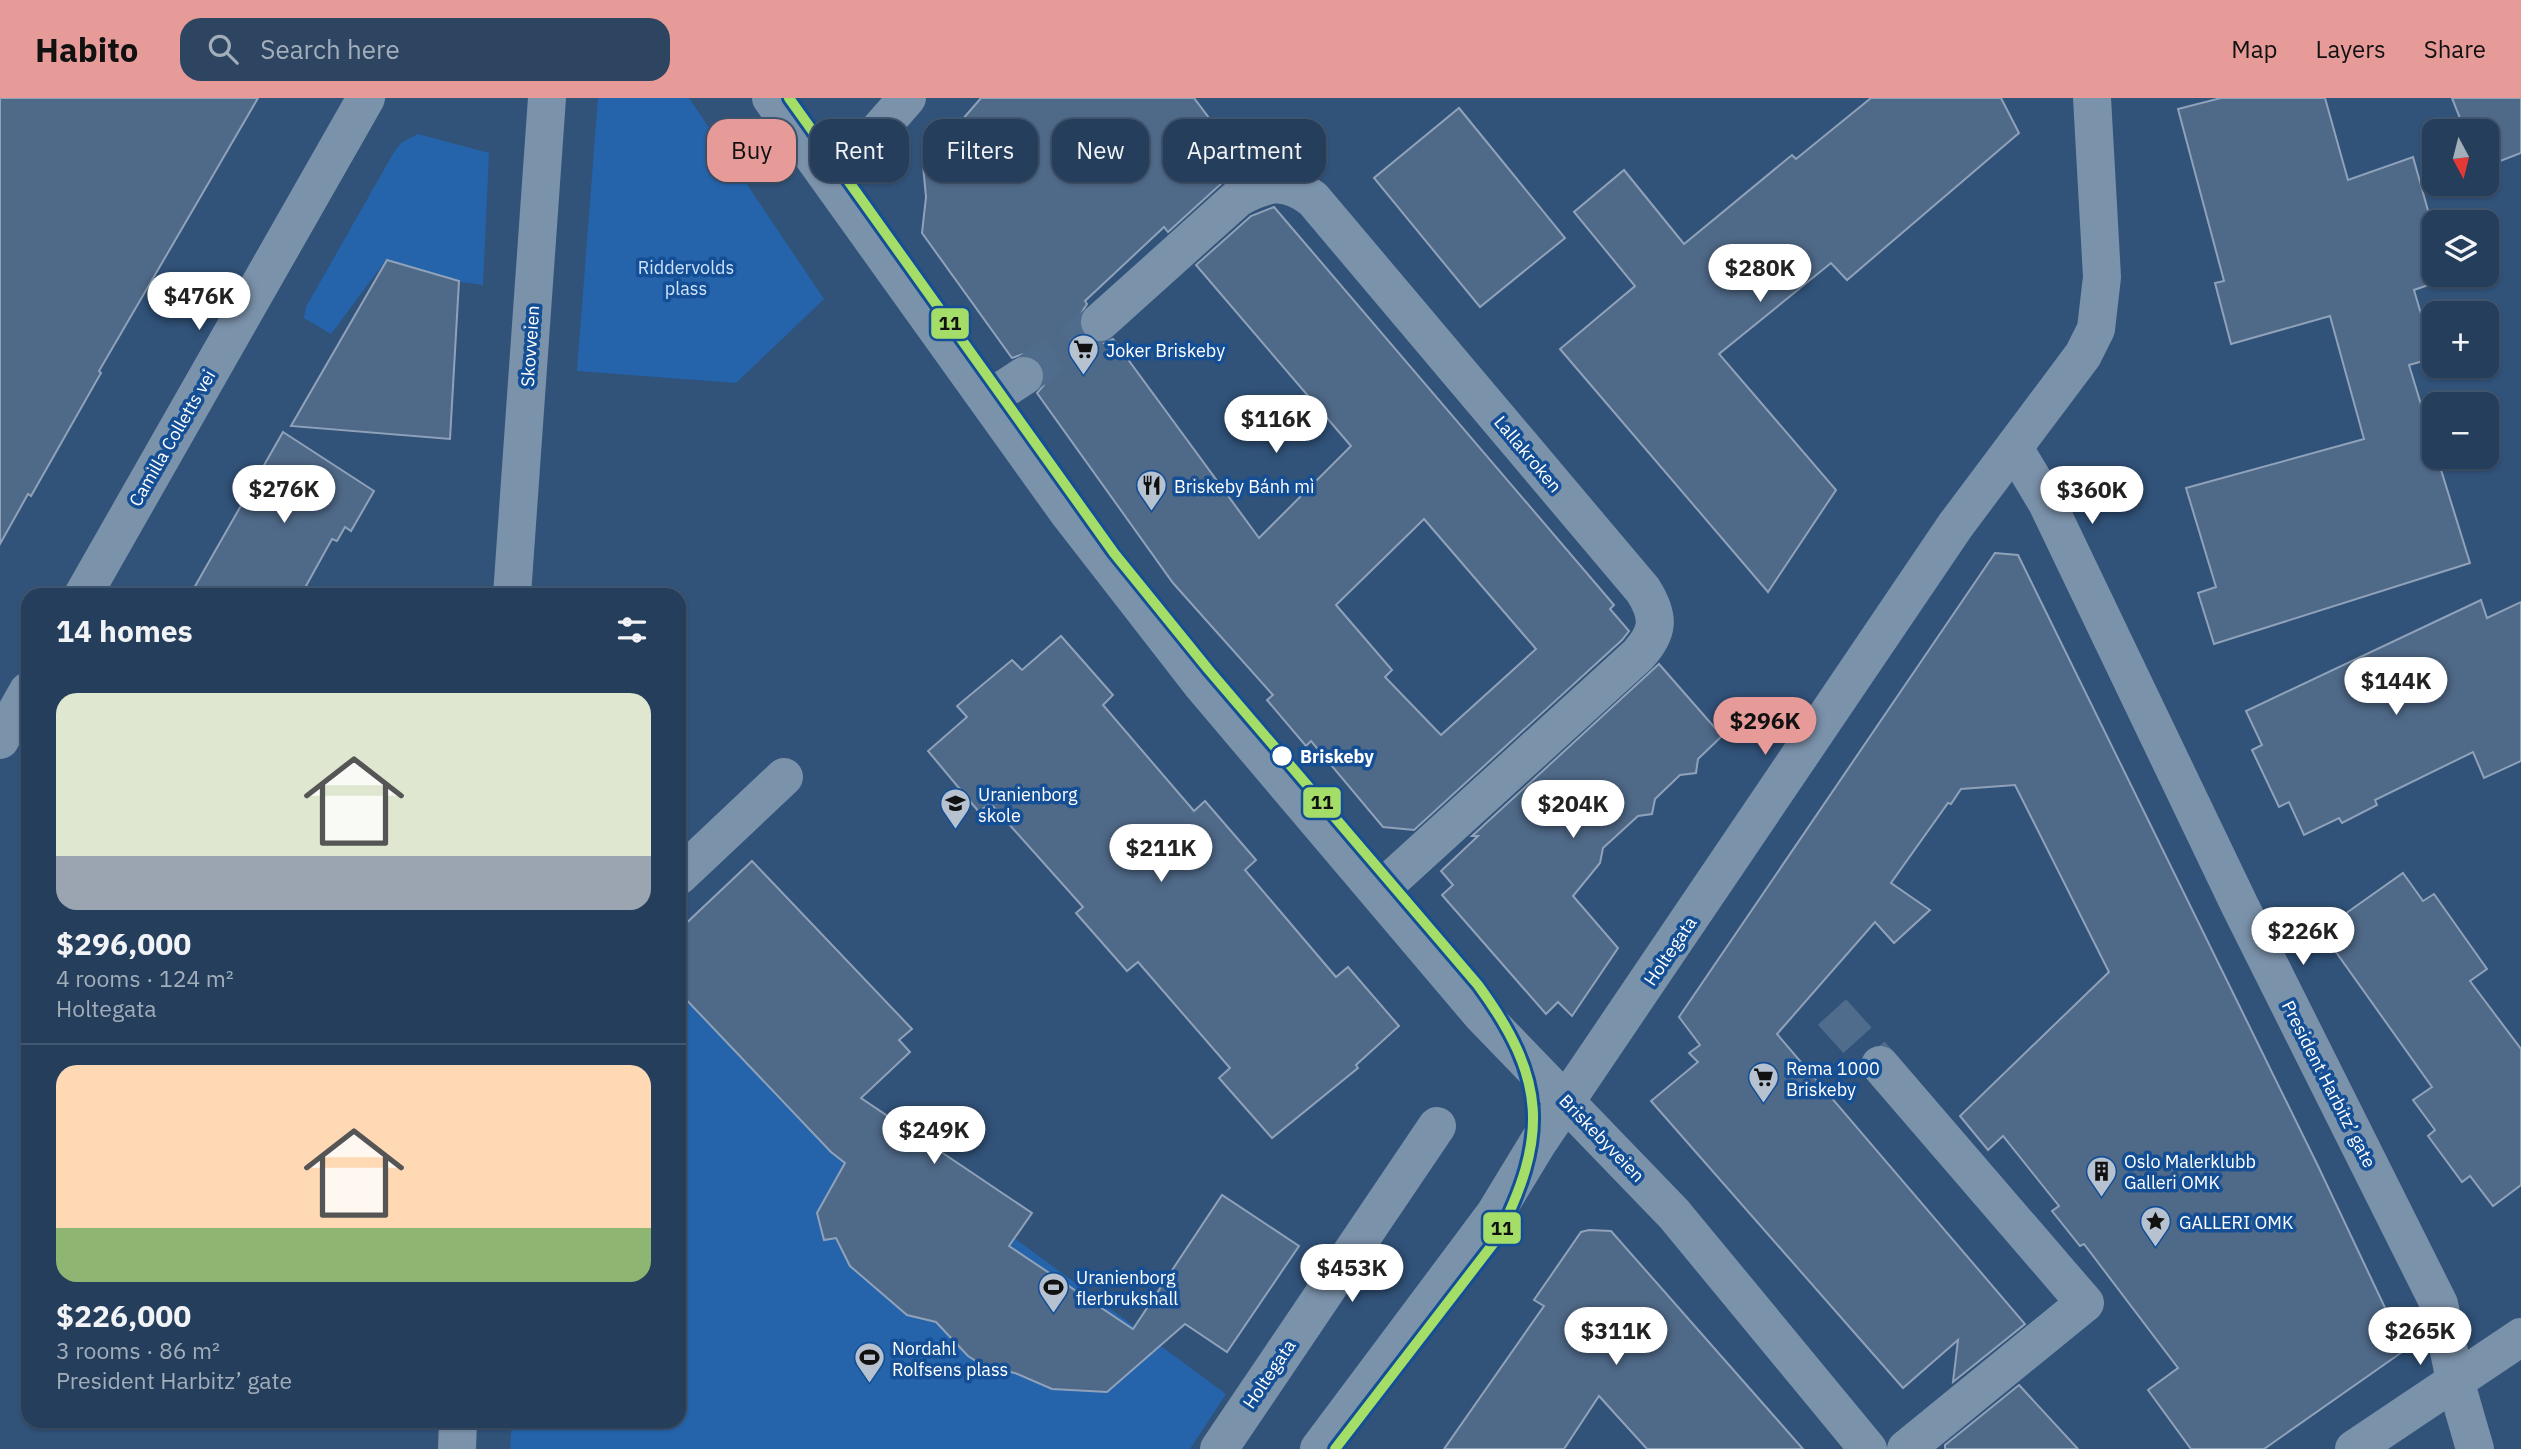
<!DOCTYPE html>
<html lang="en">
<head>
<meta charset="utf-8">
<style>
	body { margin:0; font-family:"IBM Plex Sans",sans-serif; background:#2d4561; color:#f1f3f6; height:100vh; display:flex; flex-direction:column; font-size:26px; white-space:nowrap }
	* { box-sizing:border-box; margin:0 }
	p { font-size:23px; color:#a3aebb }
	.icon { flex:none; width:38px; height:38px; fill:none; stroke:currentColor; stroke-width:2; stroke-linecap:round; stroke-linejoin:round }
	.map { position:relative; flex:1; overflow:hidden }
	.details { position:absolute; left:21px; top:490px; width:665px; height:840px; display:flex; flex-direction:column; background:#253e5b; border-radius:21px; box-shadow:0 2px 5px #0004,0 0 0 2px #425771 }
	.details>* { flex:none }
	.hud { position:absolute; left:707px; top:21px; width:665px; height:63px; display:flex; gap:14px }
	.needle { width:46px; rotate:173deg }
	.tools { position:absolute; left:2422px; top:21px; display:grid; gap:14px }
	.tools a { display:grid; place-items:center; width:77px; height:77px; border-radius:14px; background:#253e5b; box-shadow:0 2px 5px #0004,0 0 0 2px #425771; font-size:35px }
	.price { position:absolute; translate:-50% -60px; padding:0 16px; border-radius:24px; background:#fff; color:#222; font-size:23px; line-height:46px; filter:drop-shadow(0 2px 4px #0008) }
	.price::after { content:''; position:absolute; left:50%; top:42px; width:21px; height:16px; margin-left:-10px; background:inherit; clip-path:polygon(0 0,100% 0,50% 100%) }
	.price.active { background:#e69b98; color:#111 }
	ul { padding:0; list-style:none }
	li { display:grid; align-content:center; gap:14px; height:371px; padding:0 35px }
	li+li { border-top:2px solid #425771 }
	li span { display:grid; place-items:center; height:217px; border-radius:21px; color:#555 }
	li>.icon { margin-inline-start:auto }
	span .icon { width:126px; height:126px; fill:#fffc; stroke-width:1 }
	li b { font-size:30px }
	h2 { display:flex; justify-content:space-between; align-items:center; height:84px; padding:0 35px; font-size:30px }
	.tag { padding:0 24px; border-radius:21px; background:#253e5b; box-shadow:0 2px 5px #0004,0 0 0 2px #425771; font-size:24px; line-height:63px }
	.tag.active { background:#e69b98; color:#111 }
	header { display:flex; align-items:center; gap:42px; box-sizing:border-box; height:98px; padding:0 35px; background:#e69b98; color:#111 }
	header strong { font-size:33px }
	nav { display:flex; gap:38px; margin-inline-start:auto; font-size:24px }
	.search { width:490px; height:63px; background:#2d4561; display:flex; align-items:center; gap:18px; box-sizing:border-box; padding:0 24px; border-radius:21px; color:#a3aebb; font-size:26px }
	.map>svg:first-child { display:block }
	.green { fill:#2564ab }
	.building { fill:#4f6988; stroke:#90a2b9; stroke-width:2; fill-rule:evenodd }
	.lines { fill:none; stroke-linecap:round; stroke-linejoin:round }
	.minor-tunnel { stroke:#506c8d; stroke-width:38; stroke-dasharray:38 19; stroke-linecap:butt }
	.minor { stroke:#7b92ab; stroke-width:38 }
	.tram-1-casing { stroke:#144f96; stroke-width:16 }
	.tram-1 { stroke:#a4de69; stroke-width:10 }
	.stop-dot { fill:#fff; stroke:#144f96; stroke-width:2.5 }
	.labels { text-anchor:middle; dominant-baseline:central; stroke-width:7; stroke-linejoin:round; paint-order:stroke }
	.park-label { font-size:18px; fill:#cde3fd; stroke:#144f96 }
	.street-label { font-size:18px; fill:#fff; stroke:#144f96 }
	.poi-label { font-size:18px; fill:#fff; stroke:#144f96; text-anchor:start }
	.stop-label { font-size:18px; font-weight:bold; fill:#fff; stroke:#144f96; text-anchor:start }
	.line-badge { stroke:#144f96; stroke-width:2.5 }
	.pale-badge-label { font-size:19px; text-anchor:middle; font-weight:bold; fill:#111 }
</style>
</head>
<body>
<header>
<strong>Habito</strong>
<div class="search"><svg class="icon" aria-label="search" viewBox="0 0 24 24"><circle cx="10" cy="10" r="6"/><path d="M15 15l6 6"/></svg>Search here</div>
<nav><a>Map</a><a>Layers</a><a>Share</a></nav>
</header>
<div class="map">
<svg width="2521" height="1351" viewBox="0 0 2521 1351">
	<rect width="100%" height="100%" fill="#315279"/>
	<!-- green -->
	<g class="green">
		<path d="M 598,0 L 689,0 L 824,201 L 736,285 L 577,273 Z"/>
		<path d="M 418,36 L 489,55 L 483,187 L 461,184 L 386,162 L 331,236 L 304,220 L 306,209 L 394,54 L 401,45 Z"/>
		<path d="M 679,893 L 1226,1296 L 1190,1351 L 510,1351 L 512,1323 L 679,1323 Z"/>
	</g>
	<!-- building -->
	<g class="building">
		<path d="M 0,0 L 258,0 L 99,273 L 101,275 L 31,398 L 28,396 L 0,446 Z"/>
		<path d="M 981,0 L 1194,0 L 1239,60 L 1235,64 L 1243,73 L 1223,84 L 1168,134 L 1164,129 L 1085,203 L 1087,206 L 1080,217 L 1079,228 L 1083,238 L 1093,245 L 1104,245 L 1113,241 L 1259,440 L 1351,348 L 1196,167 L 1251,118 L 1274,109 L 1614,507 L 1610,511 L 1629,533 L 1622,542 L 1414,732 L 1383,729 L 1311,643 L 1306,648 L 1267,602 L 1273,597 L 1173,485 L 1037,295 L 1044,287 L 1046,277 L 1042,265 L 1033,258 L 1023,256 L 1012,260 L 922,135 L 926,99 L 923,67 ZM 1424,421 L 1536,551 L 1441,637 L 1385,579 L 1392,572 L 1336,507 Z"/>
		<path d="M 1871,0 L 2001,0 L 2019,35 L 1847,182 L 1831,165 L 1719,256 L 1836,392 L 1768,494 L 1560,251 L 1635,188 L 1574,114 L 1624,72 L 1684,146 L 1792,57 L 1796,61 Z"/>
		<path d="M 2221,0 L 2325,0 L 2348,82 L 2413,59 L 2434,134 L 2434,185 L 2414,192 L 2434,260 L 2409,267 L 2434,349 L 2434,359 L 2437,359 L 2470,465 L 2214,546 L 2198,495 L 2216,489 L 2186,390 L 2364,341 L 2330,218 L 2231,246 L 2215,185 L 2224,183 L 2178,11 Z"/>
		<path d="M 2452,0 L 2521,0 L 2521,55 L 2487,68 L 2487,33 L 2465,33 Z"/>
		<path d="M 1459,10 L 1565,140 L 1480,209 L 1374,80 Z"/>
		<path d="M 387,162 L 459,183 L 450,341 L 291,328 Z"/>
		<path d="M 283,334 L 374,393 L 351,433 L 345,429 L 337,443 L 332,441 L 301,497 L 190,497 Z"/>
		<path d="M 1995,455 L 2018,457 L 2318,1068 L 2405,1252 L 2264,1351 L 2191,1351 L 2148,1292 L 2178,1270 L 2084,1146 L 2080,1148 L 2052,1113 L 2059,1108 L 2003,1038 L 1988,1052 L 1960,1018 L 2109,874 L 2015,687 L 1961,691 L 1951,706 L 1948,705 L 1891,785 L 1930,812 L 1894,845 L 1875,824 L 1777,936 L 2025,1226 L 1953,1284 L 1958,1242 L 1903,1290 L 1651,1003 L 1698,964 L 1689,955 L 1700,947 L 1679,919 Z"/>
		<path d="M 2481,502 L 2487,520 L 2521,504 L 2521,663 L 2484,680 L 2473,654 L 2375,702 L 2377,707 L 2342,725 L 2339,720 L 2304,737 L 2289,704 L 2279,709 L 2252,652 L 2262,647 L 2246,613 Z"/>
		<path d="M 1061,538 L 1113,597 L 1103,607 L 1194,713 L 1205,703 L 1256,762 L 1245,772 L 1336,879 L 1348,869 L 1399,928 L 1356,967 L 1358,970 L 1272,1040 L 1219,980 L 1230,970 L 1138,864 L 1127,873 L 1076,815 L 1083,809 L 990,705 L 979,714 L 928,653 L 967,619 L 957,608 L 1012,562 L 1022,572 Z"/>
		<path d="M 1659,566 L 1722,638 L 1698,661 L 1696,675 L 1680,677 L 1655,701 L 1652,716 L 1638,718 L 1603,750 L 1600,765 L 1573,798 L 1618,850 L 1572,918 L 1558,904 L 1546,916 L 1442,797 L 1453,787 L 1441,773 L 1478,738 L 1472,738 Z"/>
		<path d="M 752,763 L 912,931 L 899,942 L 910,954 L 861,1000 L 1032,1115 L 1009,1148 L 1133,1231 L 1222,1097 L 1299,1148 L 1227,1254 L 1185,1226 L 1107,1294 L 1052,1291 L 1015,1275 L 987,1270 L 968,1258 L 936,1224 L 907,1217 L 850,1168 L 836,1140 L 824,1142 L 817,1115 L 845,1065 L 831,1054 L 679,894 L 679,832 Z"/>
		<path d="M 2403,775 L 2423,803 L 2434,796 L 2487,871 L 2470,883 L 2521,951 L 2521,1087 L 2493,1108 L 2470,1078 L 2462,1084 L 2428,1038 L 2435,1032 L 2413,1002 L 2432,989 L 2321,833 Z"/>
		<path d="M 1589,1132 L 1611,1133 L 1803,1351 L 1647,1351 L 1599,1298 L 1564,1351 L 1444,1351 L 1544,1208 L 1534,1202 L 1581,1134 Z"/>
		<path d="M 2019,1287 L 2078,1351 L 1945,1351 L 1945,1347 Z"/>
	</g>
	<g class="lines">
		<!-- minor-tunnel -->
		<g class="minor-tunnel">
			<path d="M 1024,278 L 1100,224"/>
			<path d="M 1832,914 L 1880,967"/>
		</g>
		<!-- minor -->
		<g class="minor">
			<path d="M 771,0 L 1067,413 L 1203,588 L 1481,916 L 1674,1116 L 1868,1351"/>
			<path d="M 830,79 L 857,57 L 907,0"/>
			<path d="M 1100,224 L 1238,100 C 1267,84 1285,80 1313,101 L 1643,492 C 1660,519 1659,534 1638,557 L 1379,793"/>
			<path d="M 989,301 L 1024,278"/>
			<path d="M 2014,350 L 2047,405 L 2240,808 L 2439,1206 L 2455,1282 L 2475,1351"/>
			<path d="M 83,497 L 366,0"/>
			<path d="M 512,497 L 547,0"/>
			<path d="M 0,642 L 28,593"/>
			<path d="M 679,778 L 784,679"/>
			<path d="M 1880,967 L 2085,1205 L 1906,1351"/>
			<path d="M 457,1351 L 458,1323"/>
			<path d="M 1219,1351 L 1437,1028"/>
			<path d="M 1319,1351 L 1494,1117 L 1539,1043 L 1955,428 L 2083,257 L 2096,231 L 2102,179 L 2092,0"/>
			<path d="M 2354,1351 L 2521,1239"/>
		</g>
		<defs>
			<path id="tram-1" d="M 789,0 L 1114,455 L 1208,571 L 1478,887 C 1547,981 1549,1039 1496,1142 L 1335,1351"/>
		</defs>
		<!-- tram-1 casing -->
		<use href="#tram-1" class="tram-1-casing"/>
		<!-- tram-1 -->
		<use href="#tram-1" class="tram-1"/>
	</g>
	<!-- icons -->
	<defs>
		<symbol id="supermarket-pin" viewBox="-11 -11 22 30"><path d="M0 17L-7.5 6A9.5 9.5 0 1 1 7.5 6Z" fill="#b7c2d0" stroke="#144f96"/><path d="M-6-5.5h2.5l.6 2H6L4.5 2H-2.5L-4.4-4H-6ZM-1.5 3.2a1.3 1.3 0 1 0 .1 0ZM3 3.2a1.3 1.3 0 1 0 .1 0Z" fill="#111"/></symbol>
		<symbol id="restaurant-pin" viewBox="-11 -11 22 30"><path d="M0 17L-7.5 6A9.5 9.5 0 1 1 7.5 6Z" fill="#b7c2d0" stroke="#144f96"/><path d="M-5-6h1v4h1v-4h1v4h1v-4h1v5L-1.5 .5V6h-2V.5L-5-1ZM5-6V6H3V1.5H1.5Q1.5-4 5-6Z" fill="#111"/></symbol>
		<symbol id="school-pin" viewBox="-11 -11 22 30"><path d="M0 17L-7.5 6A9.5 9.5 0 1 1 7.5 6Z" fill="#b7c2d0" stroke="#144f96"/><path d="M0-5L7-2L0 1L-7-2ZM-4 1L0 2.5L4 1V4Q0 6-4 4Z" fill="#111"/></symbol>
		<symbol id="building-pin" viewBox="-11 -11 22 30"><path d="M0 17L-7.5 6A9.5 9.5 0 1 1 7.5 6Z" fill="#b7c2d0" stroke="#144f96"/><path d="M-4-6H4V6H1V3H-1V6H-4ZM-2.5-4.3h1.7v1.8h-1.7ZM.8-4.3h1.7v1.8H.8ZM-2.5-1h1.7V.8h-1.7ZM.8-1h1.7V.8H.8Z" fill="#111"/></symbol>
		<symbol id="sight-pin" viewBox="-11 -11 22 30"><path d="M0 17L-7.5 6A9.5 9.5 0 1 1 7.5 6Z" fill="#b7c2d0" stroke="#144f96"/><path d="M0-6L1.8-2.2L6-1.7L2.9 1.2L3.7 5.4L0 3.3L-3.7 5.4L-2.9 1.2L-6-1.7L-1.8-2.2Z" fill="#111"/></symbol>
		<symbol id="stadium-pin" viewBox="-11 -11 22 30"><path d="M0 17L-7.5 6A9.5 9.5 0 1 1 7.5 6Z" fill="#b7c2d0" stroke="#144f96"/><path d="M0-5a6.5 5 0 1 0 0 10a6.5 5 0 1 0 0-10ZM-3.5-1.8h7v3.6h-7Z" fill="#111"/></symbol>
	</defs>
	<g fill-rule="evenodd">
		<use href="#supermarket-pin" x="1066" y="234" width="35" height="47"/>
		<use href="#restaurant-pin" x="1134" y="370" width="35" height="47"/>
		<use href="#school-pin" x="938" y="688" width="35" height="47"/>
		<use href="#supermarket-pin" x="1746" y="962" width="35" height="47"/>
		<use href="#building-pin" x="2084" y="1056" width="35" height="47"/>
		<use href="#sight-pin" x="2138" y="1106" width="35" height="47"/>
		<use href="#stadium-pin" x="1036" y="1172" width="35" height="47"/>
		<use href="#stadium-pin" x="852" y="1242" width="35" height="47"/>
	</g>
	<!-- markers -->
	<circle class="stop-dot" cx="1282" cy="658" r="11"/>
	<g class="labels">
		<!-- park labels -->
		<g class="park-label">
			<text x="686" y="169">Riddervolds<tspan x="686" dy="21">plass</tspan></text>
		</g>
		<!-- street labels -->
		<g class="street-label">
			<text transform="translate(530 248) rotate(-86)">Skovveien</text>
			<text transform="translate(172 340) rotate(-60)">Camilla Colletts vei</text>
			<text transform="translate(1528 356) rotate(50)">Lallakroken</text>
			<text transform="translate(1670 853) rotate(-56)">Holtegata</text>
			<text transform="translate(2329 986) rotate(63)">President Harbitz’ gate</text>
			<text transform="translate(1602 1040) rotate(46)">Briskebyveien</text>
			<text transform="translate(1269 1276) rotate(-56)">Holtegata</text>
		</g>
		<!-- poi labels -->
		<g class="poi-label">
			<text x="1106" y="252">Joker Briskeby</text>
			<text x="1174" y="388">Briskeby Bánh mì</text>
			<text x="978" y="696">Uranienborg<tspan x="978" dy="21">skole</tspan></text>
			<text x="1786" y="970">Rema 1000<tspan x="1786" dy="21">Briskeby</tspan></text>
			<text x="2124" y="1063">Oslo Malerklubb<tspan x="2124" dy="21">Galleri OMK</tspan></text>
			<text x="2179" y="1124">GALLERI OMK</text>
			<text x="1076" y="1179">Uranienborg<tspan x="1076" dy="21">flerbrukshall</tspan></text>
			<text x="892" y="1250">Nordahl<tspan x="892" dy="21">Rolfsens plass</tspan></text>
		</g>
		<!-- stop labels -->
		<g class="stop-label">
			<text x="1300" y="658">Briskeby</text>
		</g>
	</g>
	<g class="line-badge">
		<rect x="930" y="209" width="40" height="33" rx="7" fill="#a4de69"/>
		<rect x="1302" y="688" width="40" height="33" rx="7" fill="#a4de69"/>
		<rect x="1482" y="1113" width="40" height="34" rx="7" fill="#a4de69"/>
	</g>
	<g class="pale-badge-label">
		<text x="950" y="232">11</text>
		<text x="1322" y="711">11</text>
		<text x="1502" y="1137">11</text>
	</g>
</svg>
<div class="tools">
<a><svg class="needle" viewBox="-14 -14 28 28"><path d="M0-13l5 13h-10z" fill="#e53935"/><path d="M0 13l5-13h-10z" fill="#a3aebb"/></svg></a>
<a><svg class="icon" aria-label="layers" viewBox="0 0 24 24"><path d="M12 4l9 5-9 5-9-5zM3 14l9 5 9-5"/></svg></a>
<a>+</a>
<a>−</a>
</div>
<b class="price" style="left:1760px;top:206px">$280K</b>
<b class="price" style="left:199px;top:234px">$476K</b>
<b class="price" style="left:1276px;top:357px">$116K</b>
<b class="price" style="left:284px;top:427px">$276K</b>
<b class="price" style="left:2092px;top:428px">$360K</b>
<b class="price" style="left:2396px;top:619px">$144K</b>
<b class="price active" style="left:1765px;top:659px">$296K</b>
<b class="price" style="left:1573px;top:742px">$204K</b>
<b class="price" style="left:1161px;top:786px">$211K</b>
<b class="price" style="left:2303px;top:869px">$226K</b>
<b class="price" style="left:934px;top:1068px">$249K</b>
<b class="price" style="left:1352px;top:1206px">$453K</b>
<b class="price" style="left:1616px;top:1269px">$311K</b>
<b class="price" style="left:2420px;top:1269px">$265K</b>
<div class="hud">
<a class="tag active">Buy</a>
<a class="tag">Rent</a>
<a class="tag">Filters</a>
<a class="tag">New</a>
<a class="tag">Apartment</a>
</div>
<section class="details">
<h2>14 homes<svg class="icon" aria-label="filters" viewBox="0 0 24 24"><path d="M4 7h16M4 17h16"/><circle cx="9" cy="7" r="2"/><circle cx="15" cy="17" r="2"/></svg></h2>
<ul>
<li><span style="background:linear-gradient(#dfe7d0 75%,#9aa5b1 0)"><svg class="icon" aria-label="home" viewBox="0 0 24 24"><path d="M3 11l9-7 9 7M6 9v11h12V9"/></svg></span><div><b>$296,000</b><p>4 rooms · 124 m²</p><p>Holtegata</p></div></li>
<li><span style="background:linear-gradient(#ffd9b3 75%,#8fb573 0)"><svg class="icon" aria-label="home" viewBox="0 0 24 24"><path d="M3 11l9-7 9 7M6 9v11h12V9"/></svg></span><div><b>$226,000</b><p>3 rooms · 86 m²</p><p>President Harbitz’ gate</p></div></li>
</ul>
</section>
</div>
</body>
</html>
